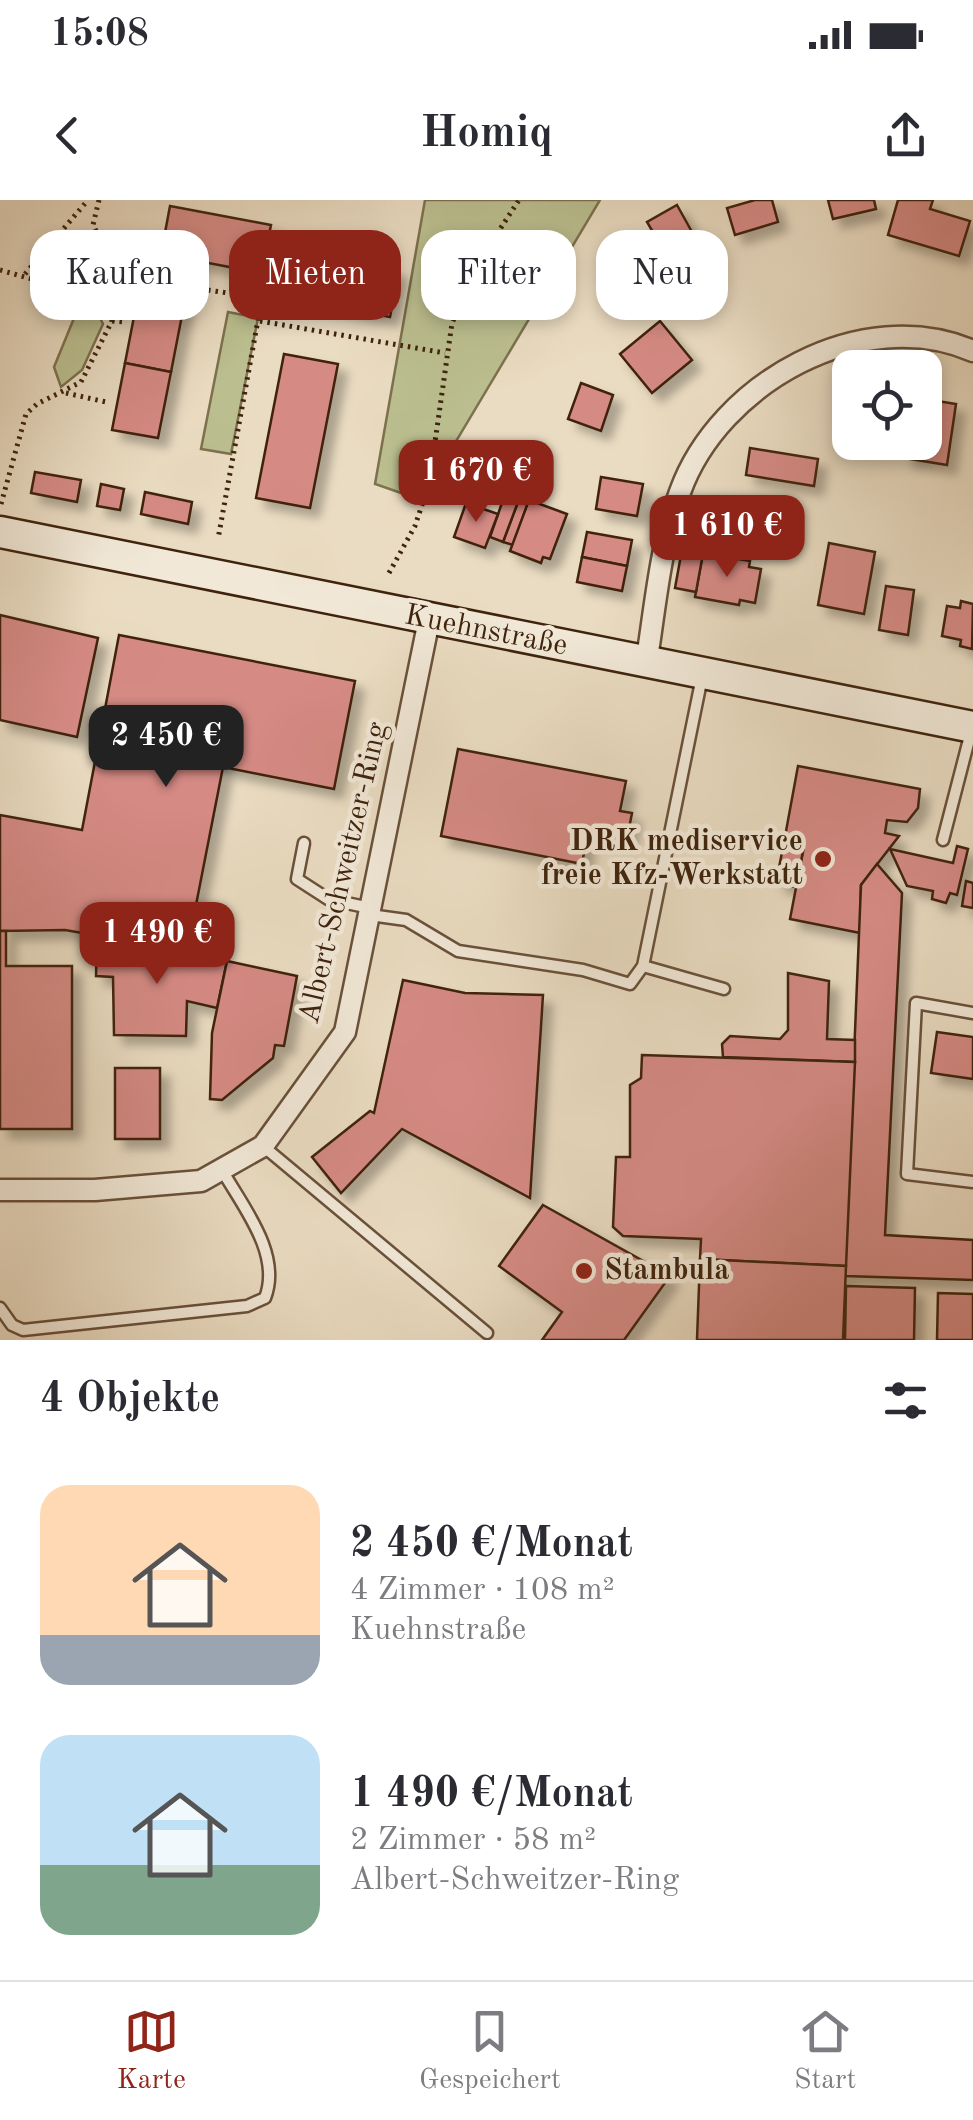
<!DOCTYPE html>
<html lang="de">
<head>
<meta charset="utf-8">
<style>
	body { margin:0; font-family:"Old Standard TT",serif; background:#f7f7f7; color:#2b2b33; height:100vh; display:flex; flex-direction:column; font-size:38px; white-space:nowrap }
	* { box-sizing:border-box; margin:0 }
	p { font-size:32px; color:#7c7c81 }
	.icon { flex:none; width:55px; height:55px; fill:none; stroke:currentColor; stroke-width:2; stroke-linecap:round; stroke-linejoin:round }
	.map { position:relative; height:1140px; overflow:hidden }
	.side { display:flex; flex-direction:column; background:#fff; flex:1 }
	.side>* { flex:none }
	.guide { position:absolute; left:30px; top:30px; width:915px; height:90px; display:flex; gap:20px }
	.fabs { position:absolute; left:832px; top:150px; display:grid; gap:20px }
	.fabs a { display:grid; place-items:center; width:110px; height:110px; border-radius:20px; background:#fff; box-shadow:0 5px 15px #0003; font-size:50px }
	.price { position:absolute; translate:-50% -85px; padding:0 22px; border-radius:20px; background:#8f2418; color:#fff; font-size:32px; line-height:65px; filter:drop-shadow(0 2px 5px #0008) }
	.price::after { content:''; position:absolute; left:50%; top:60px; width:30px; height:22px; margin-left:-15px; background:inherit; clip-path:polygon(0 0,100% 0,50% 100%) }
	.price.current { background:#222; color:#fff }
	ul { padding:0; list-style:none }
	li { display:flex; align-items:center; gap:30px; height:250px; padding:0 40px }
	li span { display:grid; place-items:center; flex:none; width:280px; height:200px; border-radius:30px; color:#555 }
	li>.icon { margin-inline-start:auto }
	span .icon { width:120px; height:120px; fill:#fffc; stroke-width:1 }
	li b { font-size:42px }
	h2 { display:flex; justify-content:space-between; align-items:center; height:120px; padding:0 40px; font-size:42px }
	.pill { padding:0 35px; border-radius:30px; background:#fff; box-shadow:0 5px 15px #0003; font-size:35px; line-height:90px }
	.pill.current { background:#8f2418; color:#fff }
	.status { display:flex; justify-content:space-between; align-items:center; height:70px; padding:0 50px; background:#fff; direction:ltr }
	.status svg { height:28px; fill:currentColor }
	header { display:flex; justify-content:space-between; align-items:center; height:130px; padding:0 40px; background:#fff; font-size:45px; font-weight:700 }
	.tab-bar { display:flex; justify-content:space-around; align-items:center; height:140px; border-top:2px solid #e1e1e2; background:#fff; font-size:28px; color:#7c7c81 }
	.tab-bar a { display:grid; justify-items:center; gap:5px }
	.tab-bar .current { color:#8f2418 }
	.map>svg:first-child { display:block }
	.green { fill:#bbbf90; stroke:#7d714e; stroke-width:2.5 }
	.building { fill:#d58a84; stroke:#3f230d; stroke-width:2.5; filter:url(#shadow) }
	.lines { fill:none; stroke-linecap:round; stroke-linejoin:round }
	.lane-casing { stroke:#6a513a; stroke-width:15 }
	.street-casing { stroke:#6a513a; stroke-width:25 }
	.secondary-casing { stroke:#3f230d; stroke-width:35 }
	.path { stroke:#3f230d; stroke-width:5; stroke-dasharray:2.5 5; stroke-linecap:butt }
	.lane { stroke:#f1e8d7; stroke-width:10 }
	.street { stroke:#f1e8d7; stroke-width:20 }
	.secondary { stroke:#f1e8d7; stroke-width:30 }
	.poi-dot { fill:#8f2418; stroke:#f1e8d7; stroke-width:4 }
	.labels { text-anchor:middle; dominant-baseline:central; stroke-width:9; stroke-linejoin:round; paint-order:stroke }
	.street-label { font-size:30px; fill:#3f230d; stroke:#f1e8d7 }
	.poi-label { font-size:30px; font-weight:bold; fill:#3f230d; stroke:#f1e8d7; text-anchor:end }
</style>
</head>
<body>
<div class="status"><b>15:08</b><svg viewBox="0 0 49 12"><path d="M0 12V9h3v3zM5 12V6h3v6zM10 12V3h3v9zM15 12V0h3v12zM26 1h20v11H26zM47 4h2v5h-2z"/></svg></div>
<header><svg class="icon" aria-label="back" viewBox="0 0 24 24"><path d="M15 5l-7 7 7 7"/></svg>Homiq<svg class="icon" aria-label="share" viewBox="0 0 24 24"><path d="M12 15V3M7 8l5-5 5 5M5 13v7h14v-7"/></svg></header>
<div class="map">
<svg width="973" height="1140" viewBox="0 0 973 1140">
	<defs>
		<filter id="shadow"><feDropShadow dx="9" dy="9" stdDeviation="5" flood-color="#0004"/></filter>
	</defs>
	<rect width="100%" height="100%" fill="#eadcc2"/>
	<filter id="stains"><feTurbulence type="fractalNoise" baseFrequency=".002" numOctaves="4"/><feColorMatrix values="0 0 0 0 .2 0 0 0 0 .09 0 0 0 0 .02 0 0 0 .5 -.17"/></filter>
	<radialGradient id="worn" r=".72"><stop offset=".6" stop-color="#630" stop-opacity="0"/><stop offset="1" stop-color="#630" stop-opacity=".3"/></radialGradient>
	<!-- green -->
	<g class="green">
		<path d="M 425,0 L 600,0 L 421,300 L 375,284 Z"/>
		<path d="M 56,43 L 101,51 L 96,83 L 51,75 Z"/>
		<path d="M 79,106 L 96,110 L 103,124 L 82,170 L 61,187 L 54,167 Z"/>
		<path d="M 228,112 L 258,118 L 231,254 L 201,249 Z"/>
	</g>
	<!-- building -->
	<g class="building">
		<path d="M 755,0 L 772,0 L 778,22 L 735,35 L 727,8 Z"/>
		<path d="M 828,0 L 874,0 L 876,9 L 833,19 Z"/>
		<path d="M 898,0 L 933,0 L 930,9 L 970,21 L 959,56 L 888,35 Z"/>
		<path d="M 677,5 L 697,41 L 668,58 L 647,22 Z"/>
		<path d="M 170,6 L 271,25 L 261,73 L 161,54 Z"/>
		<path d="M 292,50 L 399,70 L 390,117 L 284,97 Z"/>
		<path d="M 138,96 L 184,105 L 171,172 L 125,163 Z"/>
		<path d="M 660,121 L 692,160 L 652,193 L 620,154 Z"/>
		<path d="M 284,154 L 338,164 L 310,308 L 256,298 Z"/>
		<path d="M 125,163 L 171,172 L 158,238 L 112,230 Z"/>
		<path d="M 581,183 L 613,195 L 601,231 L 568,219 Z"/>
		<path d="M 835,183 L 850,183 L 850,218 L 834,218 Z"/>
		<path d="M 925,199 L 956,204 L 947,265 L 904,258 L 907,242 L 925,242 Z"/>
		<path d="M 750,248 L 818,259 L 814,286 L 746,275 Z"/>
		<path d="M 35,272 L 81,280 L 77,302 L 31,293 Z"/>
		<path d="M 528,275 L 537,278 L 513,345 L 503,342 Z"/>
		<path d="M 601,277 L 643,284 L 637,316 L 596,309 Z"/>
		<path d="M 101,284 L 124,289 L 120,310 L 97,306 Z"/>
		<path d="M 145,292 L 192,302 L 188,324 L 141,314 Z"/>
		<path d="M 504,297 L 518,302 L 503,342 L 490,337 Z"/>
		<path d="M 529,300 L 567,314 L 550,359 L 543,357 L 541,363 L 510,351 Z"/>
		<path d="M 466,303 L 498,314 L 485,348 L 454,337 Z"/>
		<path d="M 587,332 L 632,340 L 627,366 L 582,357 Z"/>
		<path d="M 829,343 L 875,352 L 864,414 L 818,405 Z"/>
		<path d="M 703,353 L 750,361 L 749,367 L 761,369 L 755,403 L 740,400 L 739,405 L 695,397 Z"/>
		<path d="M 681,355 L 702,359 L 696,392 L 675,388 Z"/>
		<path d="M 582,357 L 627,366 L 622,391 L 577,382 Z"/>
		<path d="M 886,386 L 914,390 L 908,435 L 879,430 Z"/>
		<path d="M 961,401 L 973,404 L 972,449 L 960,446 L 961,440 L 942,436 L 947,406 L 960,408 Z"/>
		<path d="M 0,415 L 98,438 L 77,537 L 0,520 Z"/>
		<path d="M 119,435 L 355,481 L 334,589 L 223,567 L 187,751 L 65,730 L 0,731 L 0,615 L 82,630 Z"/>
		<path d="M 458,549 L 626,581 L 620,611 L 632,613 L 627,639 L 588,631 L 582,664 L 441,636 Z"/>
		<path d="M 798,566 L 920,589 L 918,608 L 907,622 L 887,620 L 885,633 L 899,636 L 861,685 L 860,733 L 790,719 L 804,646 L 784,642 Z"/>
		<path d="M 784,642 L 804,646 L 796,687 L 776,683 Z"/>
		<path d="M 957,646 L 968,649 L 957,695 L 950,693 L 946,703 L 932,699 L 933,691 L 907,686 L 890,649 L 953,663 Z"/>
		<path d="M 877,664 L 902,693 L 885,1035 L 973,1040 L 973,1080 L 845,1076 L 861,685 Z"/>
		<path d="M 966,681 L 973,683 L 973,708 L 962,706 Z"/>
		<path d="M 0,731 L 6,731 L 6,766 L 72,766 L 72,929 L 0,929 Z"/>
		<path d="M 97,735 L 130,741 L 130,753 L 187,752 L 227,761 L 217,808 L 187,801 L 186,836 L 114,835 L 113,777 L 96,776 Z"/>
		<path d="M 227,761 L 297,776 L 284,846 L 275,845 L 273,858 L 222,900 L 210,899 L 212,833 Z"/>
		<path d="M 788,773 L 829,781 L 827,839 L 855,840 L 855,862 L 723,857 L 722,844 L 730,836 L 780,839 L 788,830 Z"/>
		<path d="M 403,780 L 465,793 L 543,795 L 530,998 L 402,929 L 341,993 L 312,957 L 370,911 L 374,913 Z"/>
		<path d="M 937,832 L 973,837 L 973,879 L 931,873 Z"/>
		<path d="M 642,855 L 855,862 L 846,1066 L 700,1059 L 701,1039 L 623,1036 L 613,1027 L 616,957 L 630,957 L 630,885 L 641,878 Z"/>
		<rect x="115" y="868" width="45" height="71"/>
		<path d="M 543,1005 L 670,1076 L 624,1140 L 542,1140 L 562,1112 L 499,1066 Z"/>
		<path d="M 700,1059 L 846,1066 L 843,1140 L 697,1140 Z"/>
		<path d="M 846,1086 L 915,1088 L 914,1140 L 845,1140 Z"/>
		<path d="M 938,1093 L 973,1094 L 973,1140 L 937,1140 Z"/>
	</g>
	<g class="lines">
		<defs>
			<g id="lane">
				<path d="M 943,640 L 972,528"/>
				<path d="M 304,643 L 297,679 L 328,699 L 370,708"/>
				<path d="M 370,715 L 406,720 L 458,751 L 583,770 L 630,784 L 643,766 L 702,477"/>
				<path d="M 643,766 L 724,789"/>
				<path d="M 973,813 L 916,803 L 907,974 L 973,982"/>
				<path d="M 263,946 L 487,1133"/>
				<path d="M 0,1108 L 12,1125 L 23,1130 L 247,1106 L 265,1098 C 282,1054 243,1007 222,970"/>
			</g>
			<g id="street">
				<path d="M 646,465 C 655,409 660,346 680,292 C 719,183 862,103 973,151"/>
				<path d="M 0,990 L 95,990 L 201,981 L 263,946 L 345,832 L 429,420"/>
			</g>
			<path id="secondary" d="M 0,332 L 973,527"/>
		</defs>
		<!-- lane casing -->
		<use href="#lane" class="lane-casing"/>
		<!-- street casing -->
		<use href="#street" class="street-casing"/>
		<!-- secondary casing -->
		<use href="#secondary" class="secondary-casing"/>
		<!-- path -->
		<g class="path">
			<path d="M 99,0 L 93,25 L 119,77"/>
			<path d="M 0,70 L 99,98"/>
			<path d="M 25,74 L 88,0"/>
			<path d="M 119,77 L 262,98 L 218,339"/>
			<path d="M 112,121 L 124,122"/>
			<path d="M 260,121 L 445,153"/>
			<path d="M 66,193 L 106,202"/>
			<path d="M 1,304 L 26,214 L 37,204 L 81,182 L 112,121 L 99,98 L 119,77"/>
			<path d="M 389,373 L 415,326 L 429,284 L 452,123 L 487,49 L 519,0"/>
		</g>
		<!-- lane -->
		<use href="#lane" class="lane"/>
		<!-- street -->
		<use href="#street" class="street"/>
		<!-- secondary -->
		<use href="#secondary" class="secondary"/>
	</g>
	<!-- markers -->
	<g class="poi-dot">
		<circle cx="823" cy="659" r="10"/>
		<circle cx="584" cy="1071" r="10"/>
	</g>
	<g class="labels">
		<!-- street labels -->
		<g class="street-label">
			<text transform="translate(486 431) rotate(11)">Kuehnstraße</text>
			<text transform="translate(344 673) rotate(-77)">Albert-Schweitzer-Ring</text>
		</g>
		<!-- poi labels -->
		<g class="poi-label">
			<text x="803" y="642">DRK mediservice<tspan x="803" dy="34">freie Kfz-Werkstatt</tspan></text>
			<text x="604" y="1071" text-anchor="start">Stambula</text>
		</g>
	</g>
	<rect width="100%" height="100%" filter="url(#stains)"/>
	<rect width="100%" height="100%" fill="url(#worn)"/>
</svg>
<div class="fabs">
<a><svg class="icon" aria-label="locate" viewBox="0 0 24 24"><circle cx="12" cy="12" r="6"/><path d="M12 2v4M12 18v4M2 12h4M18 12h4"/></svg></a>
</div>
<b class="price" style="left:476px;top:325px">1 670 €</b>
<b class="price" style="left:727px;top:380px">1 610 €</b>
<b class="price current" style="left:166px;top:590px">2 450 €</b>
<b class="price" style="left:157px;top:787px">1 490 €</b>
<div class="guide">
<a class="pill">Kaufen</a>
<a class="pill current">Mieten</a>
<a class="pill">Filter</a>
<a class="pill">Neu</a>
</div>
</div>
<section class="side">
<h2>4 Objekte<svg class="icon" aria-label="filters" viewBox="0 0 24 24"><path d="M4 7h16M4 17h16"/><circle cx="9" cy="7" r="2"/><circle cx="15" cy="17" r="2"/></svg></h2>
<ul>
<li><span style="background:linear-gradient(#ffd9b3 75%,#9aa5b1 0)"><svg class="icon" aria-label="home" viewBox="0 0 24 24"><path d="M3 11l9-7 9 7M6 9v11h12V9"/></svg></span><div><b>2 450 €/Monat</b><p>4 Zimmer · 108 m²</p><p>Kuehnstraße</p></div></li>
<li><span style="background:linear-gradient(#bfe0f5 65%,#7fa58c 0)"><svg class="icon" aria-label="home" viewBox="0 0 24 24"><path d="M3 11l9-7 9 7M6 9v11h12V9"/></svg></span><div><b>1 490 €/Monat</b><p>2 Zimmer · 58 m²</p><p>Albert-Schweitzer-Ring</p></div></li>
</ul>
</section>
<nav class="tab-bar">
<a class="current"><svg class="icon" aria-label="map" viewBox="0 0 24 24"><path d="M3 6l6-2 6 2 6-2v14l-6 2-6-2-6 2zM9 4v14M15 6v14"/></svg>Karte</a>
<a><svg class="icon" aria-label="saved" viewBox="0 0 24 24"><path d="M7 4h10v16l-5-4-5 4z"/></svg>Gespeichert</a>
<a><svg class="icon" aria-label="home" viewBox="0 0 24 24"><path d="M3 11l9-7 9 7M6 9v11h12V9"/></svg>Start</a>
</nav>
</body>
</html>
